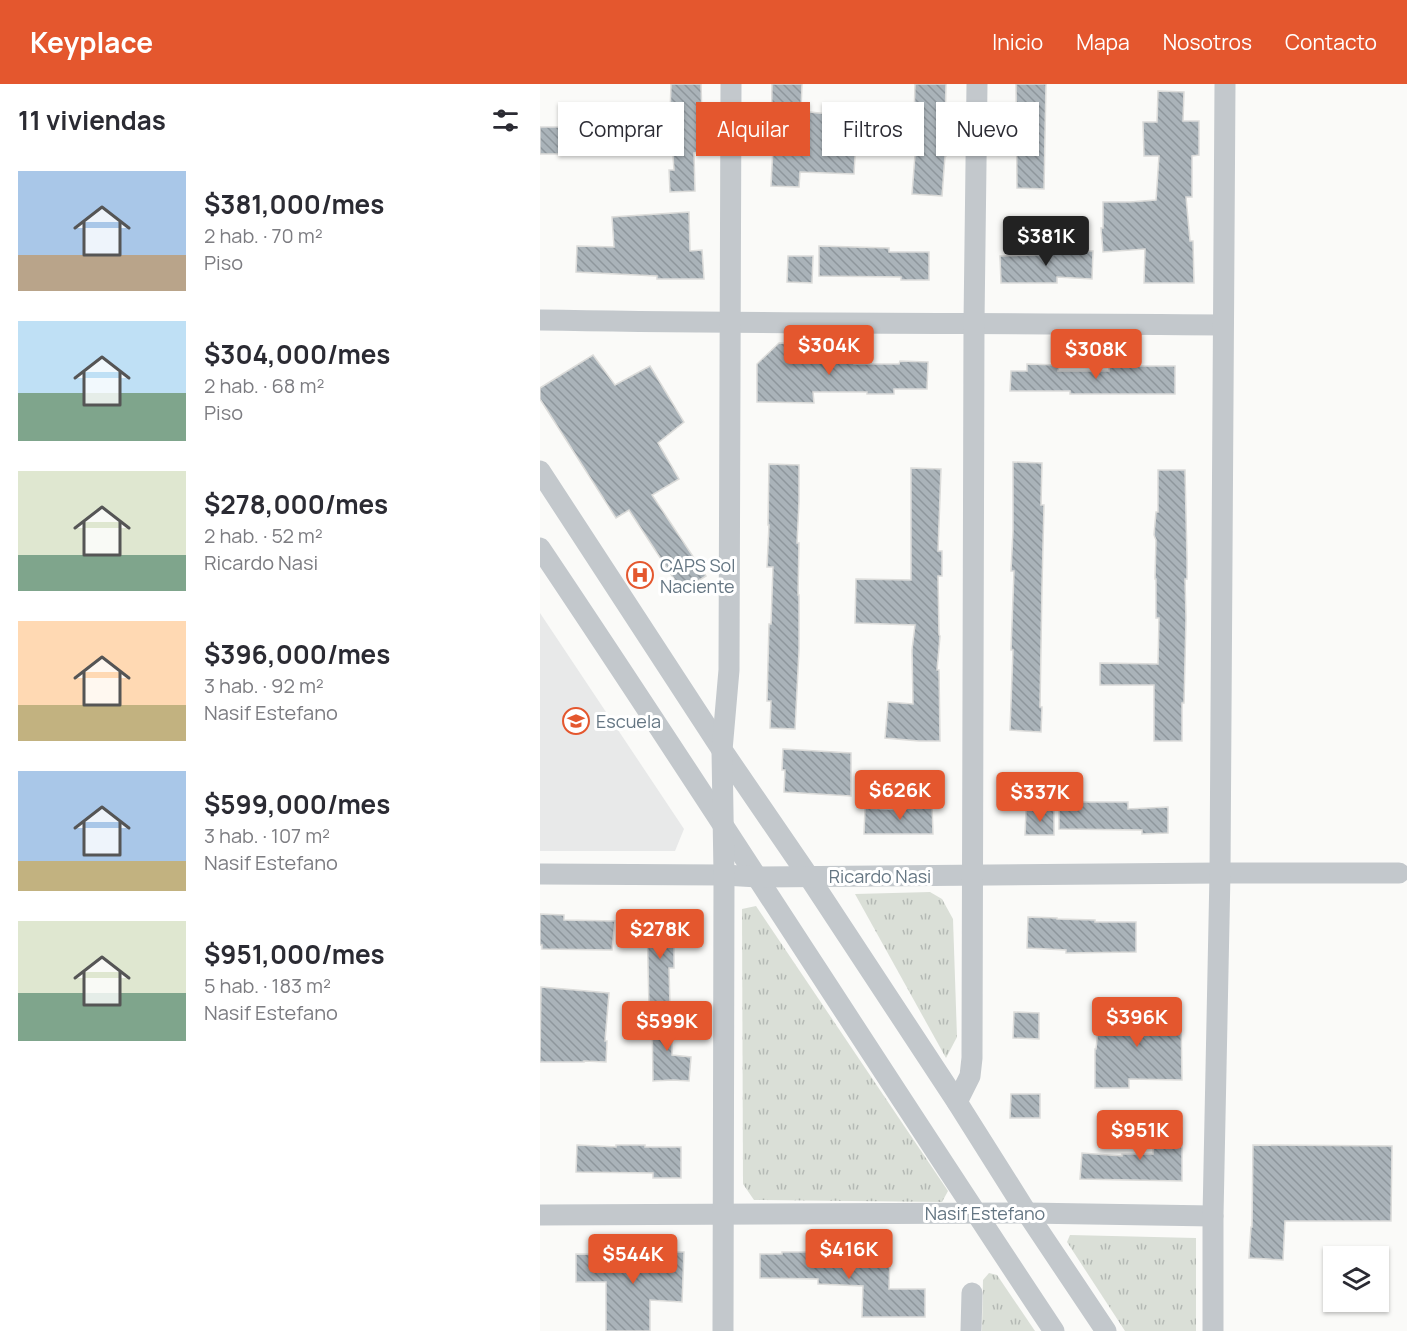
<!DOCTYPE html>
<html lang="es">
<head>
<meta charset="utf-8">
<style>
	body { margin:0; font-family:Manrope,sans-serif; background:#f7f7f7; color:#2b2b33; height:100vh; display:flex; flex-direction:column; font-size:22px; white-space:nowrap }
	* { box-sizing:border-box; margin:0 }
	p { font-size:20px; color:#7c7c81 }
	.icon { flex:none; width:33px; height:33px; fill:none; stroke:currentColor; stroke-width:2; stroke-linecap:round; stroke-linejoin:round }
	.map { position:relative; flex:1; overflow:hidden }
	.side { display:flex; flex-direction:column; background:#fff; width:540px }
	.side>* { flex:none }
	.top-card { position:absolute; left:18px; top:18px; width:570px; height:54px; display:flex; gap:12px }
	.fabs { position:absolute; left:783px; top:1162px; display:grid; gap:12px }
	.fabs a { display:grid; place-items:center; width:66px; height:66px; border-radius:0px; background:#fff; box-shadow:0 2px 4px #0004; font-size:30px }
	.price { position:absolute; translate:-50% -51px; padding:0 14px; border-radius:6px; background:#e4572e; color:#fff; font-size:20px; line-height:39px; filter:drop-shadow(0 2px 3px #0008) }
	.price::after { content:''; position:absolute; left:50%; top:36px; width:18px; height:14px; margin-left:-9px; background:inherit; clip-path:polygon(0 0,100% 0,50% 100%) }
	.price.current { background:#222; color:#fff }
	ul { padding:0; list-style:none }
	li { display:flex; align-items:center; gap:18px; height:150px; padding:0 18px }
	li span { display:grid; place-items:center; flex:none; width:168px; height:120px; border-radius:0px; color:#555 }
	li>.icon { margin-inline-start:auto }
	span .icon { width:72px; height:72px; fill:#fffc; stroke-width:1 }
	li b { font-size:26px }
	h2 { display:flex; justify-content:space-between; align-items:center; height:72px; padding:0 18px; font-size:26px }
	.pill { padding:0 21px; border-radius:0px; background:#fff; box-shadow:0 2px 4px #0004; font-size:21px; line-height:54px }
	.pill.current { background:#e4572e; color:#fff }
	header { display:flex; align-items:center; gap:36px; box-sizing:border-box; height:84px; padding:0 30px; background:#e4572e; color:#fff }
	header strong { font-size:28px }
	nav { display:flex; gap:33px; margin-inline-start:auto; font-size:21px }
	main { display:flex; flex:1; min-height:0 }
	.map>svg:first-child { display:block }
	.built { fill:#e8e9e9 }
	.park { fill:url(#park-tufts) }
	.building { fill:url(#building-back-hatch); stroke:#dcdcda; stroke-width:1.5 }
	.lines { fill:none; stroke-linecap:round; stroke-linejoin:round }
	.street { stroke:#c3c8cc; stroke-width:21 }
	.labels { text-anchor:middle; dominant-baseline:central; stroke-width:6; stroke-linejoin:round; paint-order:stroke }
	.poi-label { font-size:18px; fill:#657683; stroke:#fff; text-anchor:start }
	.street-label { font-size:18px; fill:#657683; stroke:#fff }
</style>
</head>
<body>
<header>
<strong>Keyplace</strong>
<nav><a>Inicio</a><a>Mapa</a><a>Nosotros</a><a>Contacto</a></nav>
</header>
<main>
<section class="side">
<h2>11 viviendas<svg class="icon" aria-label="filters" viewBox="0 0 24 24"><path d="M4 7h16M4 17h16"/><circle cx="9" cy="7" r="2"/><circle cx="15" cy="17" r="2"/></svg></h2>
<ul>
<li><span style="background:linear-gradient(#a9c7e8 70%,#b9a48a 0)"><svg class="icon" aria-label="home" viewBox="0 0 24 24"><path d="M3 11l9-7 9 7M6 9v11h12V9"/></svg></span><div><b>$381,000/mes</b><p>2 hab. · 70 m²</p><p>Piso</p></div></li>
<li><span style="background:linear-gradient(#bfe0f5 60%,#7fa58c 0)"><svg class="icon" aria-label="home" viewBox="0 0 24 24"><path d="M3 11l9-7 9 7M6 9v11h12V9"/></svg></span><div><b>$304,000/mes</b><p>2 hab. · 68 m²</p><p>Piso</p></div></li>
<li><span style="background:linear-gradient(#dfe7d0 70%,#7fa58c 0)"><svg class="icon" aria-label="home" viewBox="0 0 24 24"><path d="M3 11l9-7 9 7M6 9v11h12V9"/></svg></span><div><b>$278,000/mes</b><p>2 hab. · 52 m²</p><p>Ricardo Nasi</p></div></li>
<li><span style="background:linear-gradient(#ffd9b3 70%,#c2b280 0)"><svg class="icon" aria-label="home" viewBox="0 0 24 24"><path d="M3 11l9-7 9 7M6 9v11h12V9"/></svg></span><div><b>$396,000/mes</b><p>3 hab. · 92 m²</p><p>Nasif Estefano</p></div></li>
<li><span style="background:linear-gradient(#a9c7e8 75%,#c2b280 0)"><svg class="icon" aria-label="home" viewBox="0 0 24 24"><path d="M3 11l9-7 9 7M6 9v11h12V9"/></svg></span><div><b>$599,000/mes</b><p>3 hab. · 107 m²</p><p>Nasif Estefano</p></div></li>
<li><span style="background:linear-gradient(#dfe7d0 60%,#7fa58c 0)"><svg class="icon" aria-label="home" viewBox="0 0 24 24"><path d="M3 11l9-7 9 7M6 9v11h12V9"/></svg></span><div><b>$951,000/mes</b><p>5 hab. · 183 m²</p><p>Nasif Estefano</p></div></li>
</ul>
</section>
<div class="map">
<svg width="867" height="1247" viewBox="0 0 867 1247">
	<defs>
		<pattern id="park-tufts" width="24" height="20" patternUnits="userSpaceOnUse" patternTransform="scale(1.5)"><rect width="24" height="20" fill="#dadfd7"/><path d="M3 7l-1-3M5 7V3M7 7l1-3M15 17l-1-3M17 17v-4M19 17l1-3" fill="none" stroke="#b4b9b4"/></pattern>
		<pattern id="building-back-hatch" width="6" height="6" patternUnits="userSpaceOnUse" patternTransform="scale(1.5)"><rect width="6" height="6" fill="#aab3b9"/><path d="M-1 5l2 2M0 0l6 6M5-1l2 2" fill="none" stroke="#8e969c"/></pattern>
	</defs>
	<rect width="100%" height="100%" fill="#fafaf8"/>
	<!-- built -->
	<path class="built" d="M 0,529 L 144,745 L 135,767 L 0,767 Z"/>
	<!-- park -->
	<g class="park">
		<path d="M 390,808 L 402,815 L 413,835 L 417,953 L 406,974 L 315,810 Z"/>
		<path d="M 216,822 L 408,1107 L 402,1118 L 214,1116 L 203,1100 L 202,825 Z"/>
		<path d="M 530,1151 L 656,1154 L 656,1247 L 585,1247 L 527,1158 Z"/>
		<path d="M 449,1189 L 457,1191 L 495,1247 L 442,1247 L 443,1196 Z"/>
	</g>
	<!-- building -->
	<g class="building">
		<path d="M 131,0 L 161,0 L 163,68 L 154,69 L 155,107 L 130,108 L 129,86 L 134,86 L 130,30 Z"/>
		<path d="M 232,0 L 262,0 L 261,27 L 315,33 L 312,54 L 316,54 L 314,90 L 260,88 L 259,103 L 231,102 L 233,63 L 231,63 Z"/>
		<path d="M 375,0 L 406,0 L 405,45 L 407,45 L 406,72 L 405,72 L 402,112 L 372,110 L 375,71 L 373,71 Z"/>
		<path d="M 476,0 L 506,0 L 504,105 L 477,104 Z"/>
		<path d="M 618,7 L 644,8 L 643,37 L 659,37 L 659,71 L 652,72 L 652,113 L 646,113 L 650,157 L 653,157 L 654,199 L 604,199 L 605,165 L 563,168 L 561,144 L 563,144 L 563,118 L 590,118 L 616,116 L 619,72 L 604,72 L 603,38 L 617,38 Z"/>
		<rect x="0" y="43" width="76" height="27"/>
		<path d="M 149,128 L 150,167 L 162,166 L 164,195 L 117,195 L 117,192 L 36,188 L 37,162 L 74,163 L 72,133 Z"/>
		<path d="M 279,162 L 349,164 L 349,168 L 389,168 L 389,196 L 361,196 L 361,193 L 279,192 Z"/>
		<path d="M 522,166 L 553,167 L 552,195 L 517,193 L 517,199 L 461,199 L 460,172 L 522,170 Z"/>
		<path d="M 248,172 L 273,172 L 272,199 L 247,198 Z"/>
		<path d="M 239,259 L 272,260 L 273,277 L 314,277 L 314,280 L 359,280 L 360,277 L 388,278 L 387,305 L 354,305 L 354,310 L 327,310 L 327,308 L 273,308 L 274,319 L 217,318 L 217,280 Z"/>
		<path d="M 53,271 L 75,301 L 110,282 L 144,338 L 118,359 L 139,395 L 112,411 L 166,492 L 142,507 L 89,426 L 76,434 L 0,315 L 0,304 Z"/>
		<path d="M 487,280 L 519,281 L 518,287 L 569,287 L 569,282 L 635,282 L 635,310 L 530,310 L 530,307 L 470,307 L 471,287 L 487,287 Z"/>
		<path d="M 473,378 L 502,379 L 501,421 L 504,421 L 502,501 L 500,623 L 502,623 L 501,648 L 470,646 L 473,566 L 471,566 L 474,487 L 471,487 L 473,447 Z"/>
		<path d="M 229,380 L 259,381 L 259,418 L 257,459 L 259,459 L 258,511 L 259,511 L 259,566 L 255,645 L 230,644 L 231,617 L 227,617 L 229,540 L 231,540 L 233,483 L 227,483 L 229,441 L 228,441 Z"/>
		<path d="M 371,384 L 401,385 L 398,467 L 402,467 L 402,492 L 398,492 L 399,551 L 400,552 L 397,586 L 399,586 L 400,657 L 379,657 L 345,654 L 348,618 L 373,620 L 372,566 L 375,541 L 315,539 L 316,495 L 371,496 Z"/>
		<path d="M 618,386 L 645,386 L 647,476 L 647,495 L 645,495 L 646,534 L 644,619 L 642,619 L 642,657 L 614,657 L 614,601 L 560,601 L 560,579 L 618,580 L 619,534 L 616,534 L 616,495 L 615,495 L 616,456 L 614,451 L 616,428 L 618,428 Z"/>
		<path d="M 243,665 L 311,669 L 311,712 L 244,708 L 245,686 L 242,686 Z"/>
		<path d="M 519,718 L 588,718 L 588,725 L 628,723 L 628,749 L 602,750 L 602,746 L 519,745 Z"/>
		<path d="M 392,720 L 393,750 L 324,750 L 325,724 L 365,726 L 365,721 Z"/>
		<path d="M 486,726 L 514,726 L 514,751 L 485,751 Z"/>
		<path d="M 0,830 L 24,831 L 24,836 L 75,837 L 72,866 L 2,865 L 2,861 L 0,861 Z"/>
		<path d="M 488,833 L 517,834 L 517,835 L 555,836 L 555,838 L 596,838 L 596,868 L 526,869 L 526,866 L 487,864 Z"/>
		<path d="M 113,834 L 134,834 L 134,884 L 129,884 L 130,923 L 109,924 L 107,836 L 113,837 Z"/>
		<path d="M 1,903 L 69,909 L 65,957 L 67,957 L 66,978 L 44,977 L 44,978 L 0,978 Z"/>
		<path d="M 560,925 L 598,929 L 641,929 L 642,996 L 589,995 L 589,1004 L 555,1004 L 555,965 L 556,965 Z"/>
		<path d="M 474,928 L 499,929 L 499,955 L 473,954 Z"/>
		<path d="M 112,929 L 132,929 L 132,971 L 151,973 L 149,997 L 133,996 L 113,997 Z"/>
		<path d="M 471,1010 L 500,1010 L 500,1034 L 470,1034 Z"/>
		<path d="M 614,1043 L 642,1044 L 642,1097 L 540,1095 L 542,1069 L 582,1072 L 582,1070 L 613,1070 Z"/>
		<path d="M 37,1061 L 76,1063 L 76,1061 L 105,1061 L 105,1063 L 141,1063 L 141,1094 L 113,1094 L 113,1089 L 36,1088 Z"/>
		<path d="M 713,1061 L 852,1062 L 851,1137 L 745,1137 L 743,1176 L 709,1174 L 711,1143 L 712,1143 Z"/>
		<path d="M 115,1168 L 144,1168 L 142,1218 L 110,1216 L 110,1247 L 66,1247 L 66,1198 L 36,1198 L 36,1170 L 115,1171 Z"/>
		<path d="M 242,1168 L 287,1168 L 310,1169 L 309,1172 L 350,1173 L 349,1205 L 385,1205 L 385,1233 L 322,1233 L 323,1202 L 278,1200 L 278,1195 L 220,1194 L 220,1170 L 242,1170 Z"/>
	</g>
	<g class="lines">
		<!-- street -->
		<g class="street">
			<path d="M 0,236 C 228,240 455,239 683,241"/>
			<path d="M 0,387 L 182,666 L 269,793 L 417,1018 L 487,1129 L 566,1247"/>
			<path d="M 0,464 C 174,723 341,987 514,1247"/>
			<path d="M 0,790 L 184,791 L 218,793 L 680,789 L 859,789"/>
			<path d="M 417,1018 L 430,992 L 432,974 L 434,239 L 437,0"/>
			<path d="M 0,1131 L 487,1129 L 673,1132"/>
			<path d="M 183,1247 L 184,791 L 182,666 L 189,586 L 191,0"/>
			<path d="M 431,1247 L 432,1209"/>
			<path d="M 673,1247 L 673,1132 L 680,789 L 685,0"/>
		</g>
	</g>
	<!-- icons -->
	<defs>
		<symbol id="hospital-ring" viewBox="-11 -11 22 22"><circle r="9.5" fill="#fff" stroke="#e4572e" stroke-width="1.5"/><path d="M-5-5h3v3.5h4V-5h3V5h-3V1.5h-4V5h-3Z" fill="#e4572e"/></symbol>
		<symbol id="school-ring" viewBox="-11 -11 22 22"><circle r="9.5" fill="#fff" stroke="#e4572e" stroke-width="1.5"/><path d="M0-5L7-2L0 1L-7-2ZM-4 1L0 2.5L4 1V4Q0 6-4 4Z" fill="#e4572e"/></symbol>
	</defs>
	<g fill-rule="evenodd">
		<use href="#hospital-ring" x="85" y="476" width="30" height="30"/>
		<use href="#school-ring" x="21" y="622" width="30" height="30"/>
	</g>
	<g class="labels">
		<!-- poi labels -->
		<g class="poi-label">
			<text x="120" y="481">CAPS Sol<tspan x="120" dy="21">Naciente</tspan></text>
			<text x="56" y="637">Escuela</text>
		</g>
		<!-- street labels -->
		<g class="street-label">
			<text x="340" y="792">Ricardo Nasi</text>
			<text x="445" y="1129">Nasif Estefano</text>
		</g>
	</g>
</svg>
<div class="fabs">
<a><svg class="icon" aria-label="layers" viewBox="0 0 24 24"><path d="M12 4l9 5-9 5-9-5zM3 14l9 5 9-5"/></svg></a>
</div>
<b class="price current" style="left:506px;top:183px">$381K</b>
<b class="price" style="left:289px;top:292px">$304K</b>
<b class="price" style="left:556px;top:296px">$308K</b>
<b class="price" style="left:360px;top:737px">$626K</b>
<b class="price" style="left:500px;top:739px">$337K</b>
<b class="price" style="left:120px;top:876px">$278K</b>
<b class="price" style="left:597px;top:964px">$396K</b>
<b class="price" style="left:127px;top:968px">$599K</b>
<b class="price" style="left:600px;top:1077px">$951K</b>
<b class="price" style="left:309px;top:1196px">$416K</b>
<b class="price" style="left:93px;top:1201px">$544K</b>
<div class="top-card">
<a class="pill">Comprar</a>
<a class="pill current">Alquilar</a>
<a class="pill">Filtros</a>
<a class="pill">Nuevo</a>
</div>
</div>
</main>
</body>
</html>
